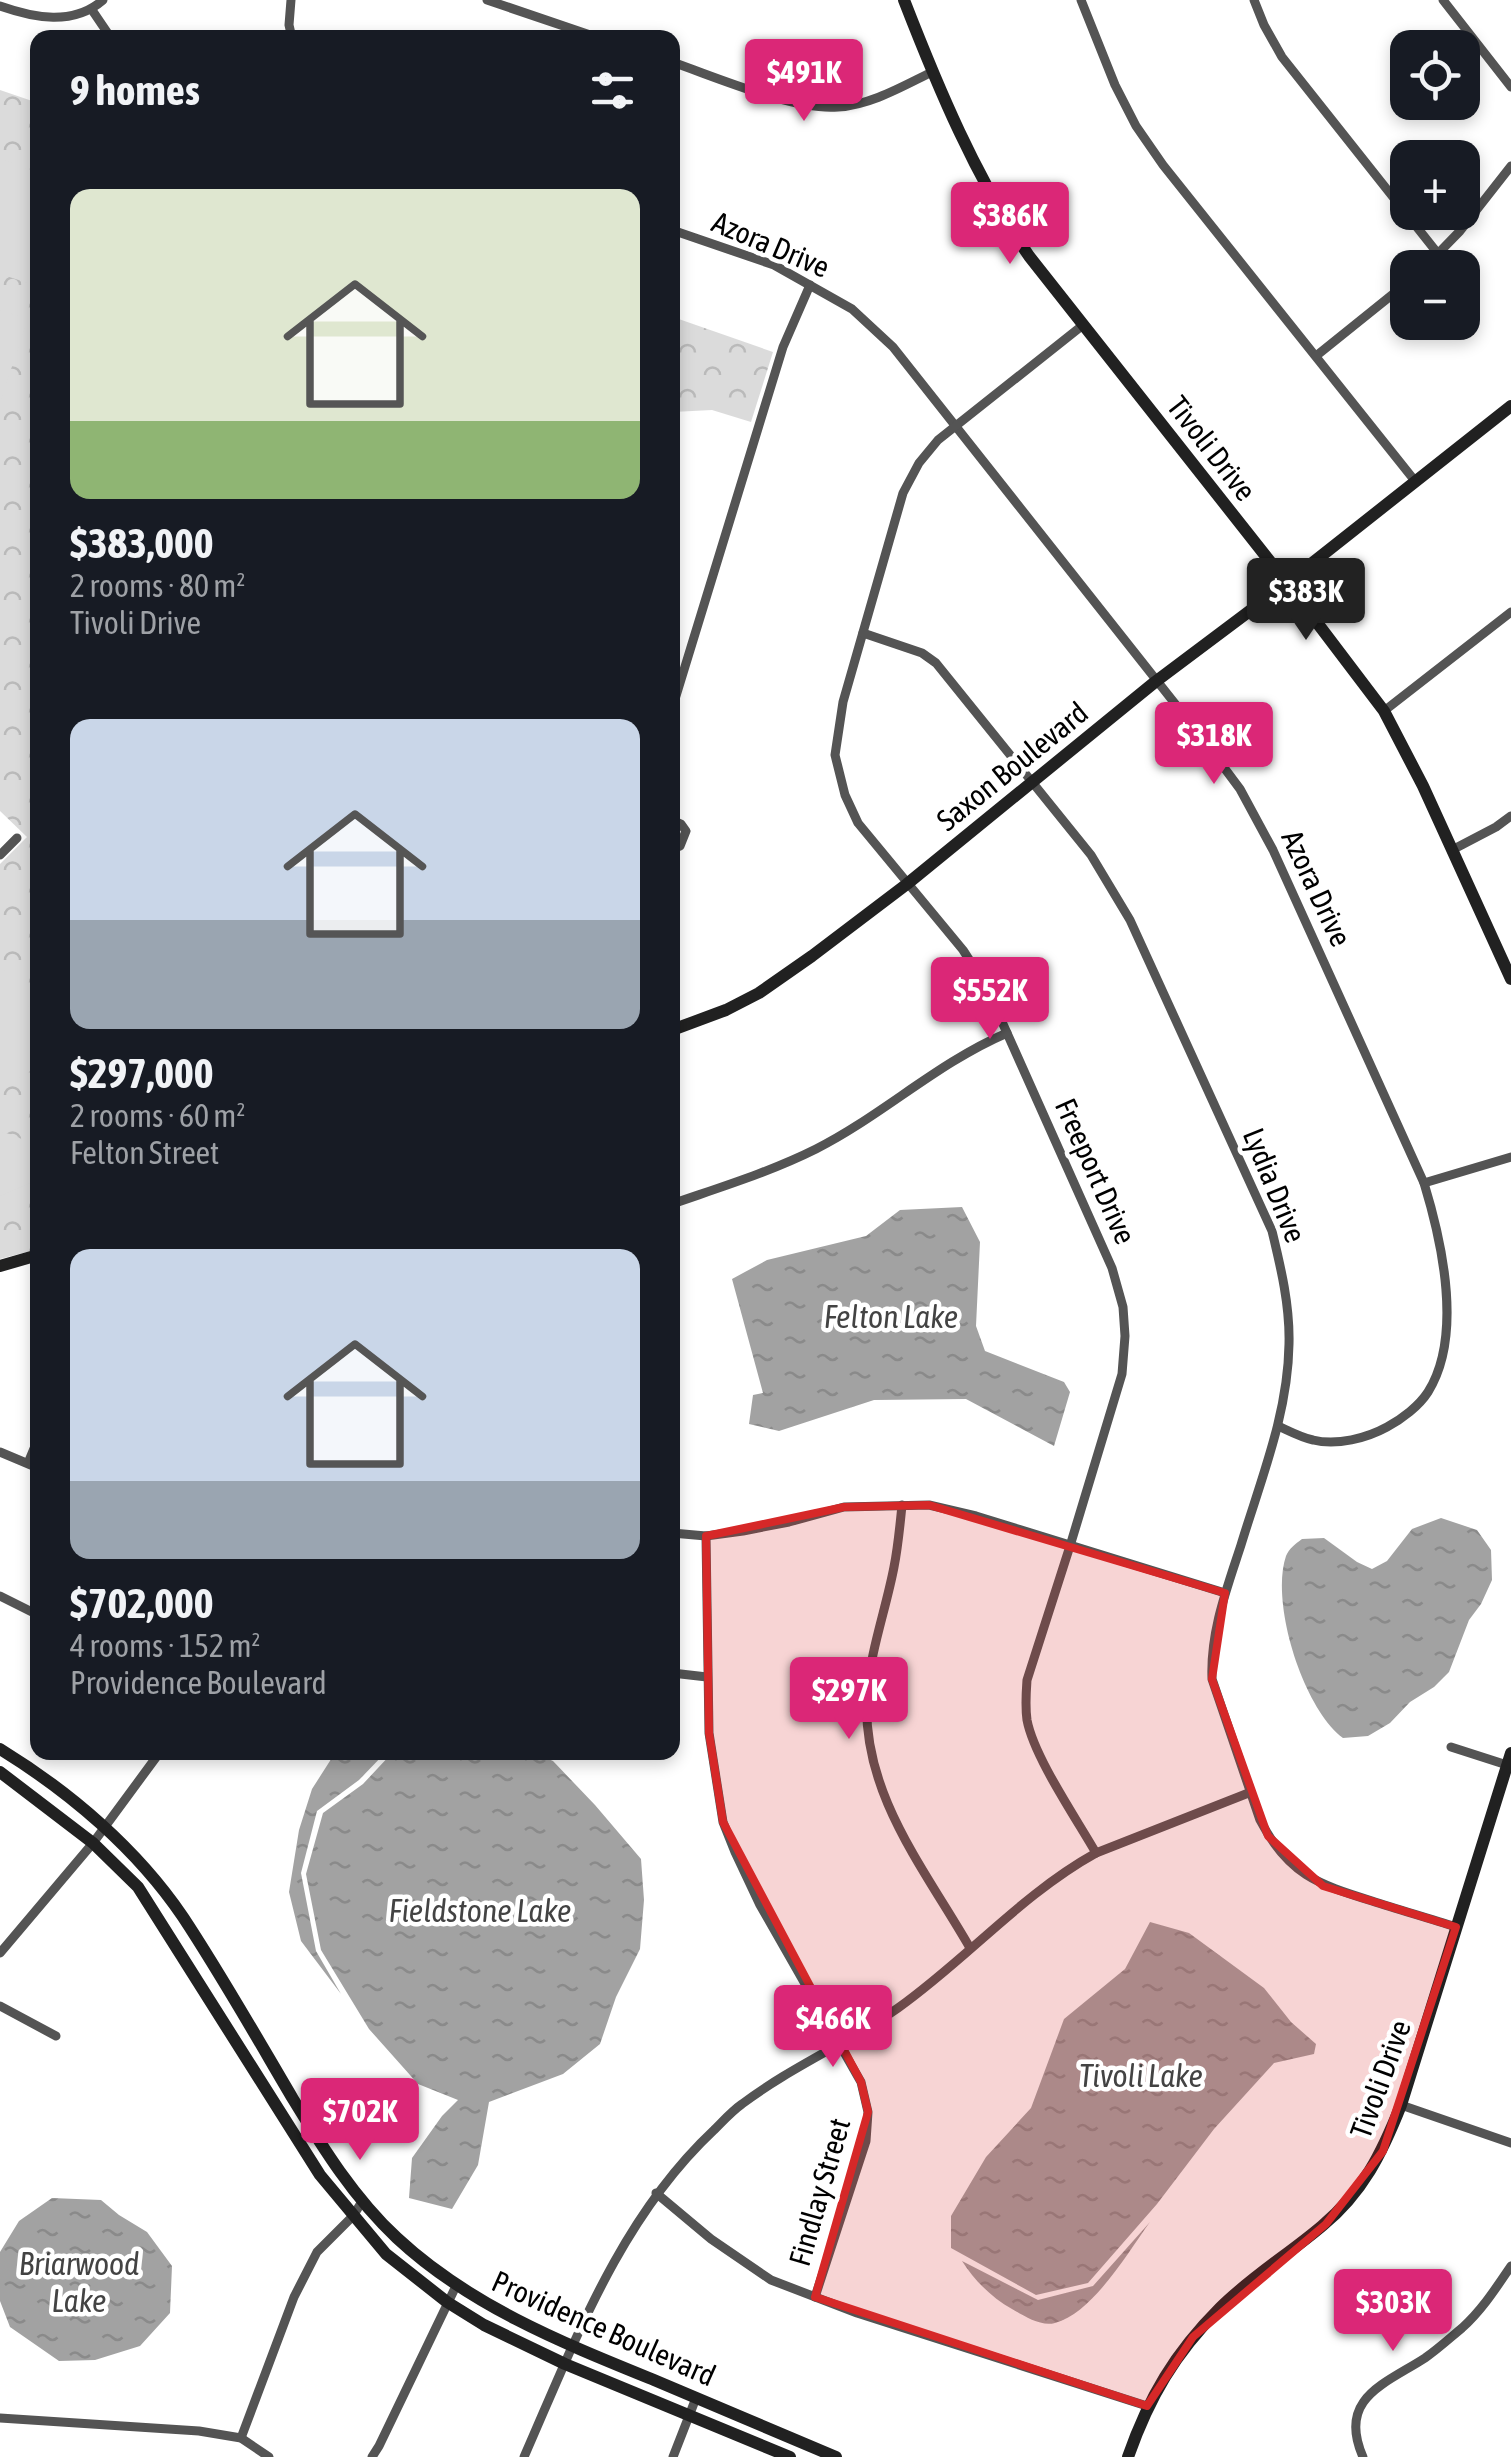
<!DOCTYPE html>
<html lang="en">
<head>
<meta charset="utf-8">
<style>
	body { margin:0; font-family:"Asap Condensed",sans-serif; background:#20242c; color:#f1f3f6; height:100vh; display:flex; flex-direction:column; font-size:38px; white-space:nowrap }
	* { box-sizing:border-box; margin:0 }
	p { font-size:32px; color:#9ea1a6 }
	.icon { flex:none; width:55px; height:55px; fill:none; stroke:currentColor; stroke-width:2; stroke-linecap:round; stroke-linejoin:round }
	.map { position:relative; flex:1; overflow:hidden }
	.panel { position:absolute; left:30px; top:30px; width:650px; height:1730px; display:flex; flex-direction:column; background:#171b24; border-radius:20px; box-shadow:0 5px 15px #0003 }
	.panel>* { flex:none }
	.buttons { position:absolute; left:1390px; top:30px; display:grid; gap:20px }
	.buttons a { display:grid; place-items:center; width:90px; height:90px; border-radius:20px; background:#171b24; box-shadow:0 5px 15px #0003; font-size:50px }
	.price { position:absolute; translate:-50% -85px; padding:0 22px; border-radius:10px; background:#db2777; color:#fff; font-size:32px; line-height:65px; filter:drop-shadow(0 2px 5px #0008) }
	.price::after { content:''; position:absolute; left:50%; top:60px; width:30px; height:22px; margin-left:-15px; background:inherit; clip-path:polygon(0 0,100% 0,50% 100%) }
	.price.on { background:#222; color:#fff }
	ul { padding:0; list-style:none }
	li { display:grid; align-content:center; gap:20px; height:530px; padding:0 40px }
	li span { display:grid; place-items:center; height:310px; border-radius:20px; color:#555 }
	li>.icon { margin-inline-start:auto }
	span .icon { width:180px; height:180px; fill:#fffc; stroke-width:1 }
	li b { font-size:42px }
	h2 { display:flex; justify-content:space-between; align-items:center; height:120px; padding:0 40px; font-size:42px }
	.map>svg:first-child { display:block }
	.forest { fill:url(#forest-crowns) }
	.garden { fill:#dbdbdb }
	.water { fill:url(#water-ripples) }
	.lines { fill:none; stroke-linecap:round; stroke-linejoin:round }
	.street { stroke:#545454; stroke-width:9 }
	.secondary { stroke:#212121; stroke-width:12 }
	.marked { fill:#d62828; fill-opacity:0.2; stroke:#d62828; stroke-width:8; stroke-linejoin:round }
	.labels { text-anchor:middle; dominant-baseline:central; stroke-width:9; stroke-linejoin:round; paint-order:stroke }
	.street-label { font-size:30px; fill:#000; stroke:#fff }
	.water-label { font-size:32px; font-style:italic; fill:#434343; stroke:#fff }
</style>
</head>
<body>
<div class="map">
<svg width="1511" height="2457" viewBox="0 0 1511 2457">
	<defs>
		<pattern id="forest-crowns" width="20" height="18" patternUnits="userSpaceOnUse" patternTransform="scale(2.5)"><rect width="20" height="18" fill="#dbdbdb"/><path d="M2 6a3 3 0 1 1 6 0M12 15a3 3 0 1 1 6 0" fill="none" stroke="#bababa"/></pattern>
		<pattern id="water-ripples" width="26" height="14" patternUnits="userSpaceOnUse" patternTransform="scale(2.5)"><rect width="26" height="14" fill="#a2a2a2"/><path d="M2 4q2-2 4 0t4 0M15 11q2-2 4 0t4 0" fill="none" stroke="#8a8a8a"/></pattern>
	</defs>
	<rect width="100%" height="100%" fill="#fff"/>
	<!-- forest -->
	<g class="forest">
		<path d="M 0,90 L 38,103 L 38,1249 L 0,1259 L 0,864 L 27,837 L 0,811 Z"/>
		<path d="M 673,317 L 773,352 L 751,422 L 712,410 L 673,412 Z"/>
	</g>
	<!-- garden -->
	<g class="garden">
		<path d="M 0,159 L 37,172 L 37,286 L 0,274 Z"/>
		<path d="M 0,310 L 28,319 L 0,402 Z"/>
		<path d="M 0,964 L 37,1019 L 37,1067 L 0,1089 Z"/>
		<path d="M 0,1132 C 16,1134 27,1141 38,1153 L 37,1180 L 0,1196 Z"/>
	</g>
	<!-- water -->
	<g class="water">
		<path d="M 962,1207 L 980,1242 L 976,1326 L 985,1351 L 1064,1382 L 1070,1392 L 1054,1446 L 966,1399 L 874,1400 L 779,1431 L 749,1424 L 753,1395 L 763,1393 L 732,1279 L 767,1260 L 866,1236 L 900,1210 Z"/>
		<path d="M 1441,1518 L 1477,1530 L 1491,1550 L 1492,1580 L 1481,1604 L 1469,1620 L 1449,1672 L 1434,1687 L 1410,1702 L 1390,1723 L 1368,1736 L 1343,1738 C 1303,1708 1270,1603 1286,1556 C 1289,1549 1295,1544 1302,1539 L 1324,1538 L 1357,1562 L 1372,1569 L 1387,1561 L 1412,1529 Z"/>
		<path d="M 335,1753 L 385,1753 L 359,1780 L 317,1811 L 301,1873 L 316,1951 L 341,1994 L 301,1941 L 289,1892 L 299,1830 L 312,1789 Z"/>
		<path d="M 392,1753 L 535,1753 L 553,1761 L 595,1805 L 641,1859 L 644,1900 L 640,1949 L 616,1997 L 600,2044 L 563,2074 L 489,2102 L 478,2165 L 452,2209 L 409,2198 L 412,2158 L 442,2116 L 458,2100 L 418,2084 L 369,2029 L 321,1950 L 306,1874 L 323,1813 L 363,1784 Z"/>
		<path d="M 1150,1922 L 1189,1933 L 1264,1988 L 1291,2022 L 1316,2044 L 1314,2054 L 1274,2063 L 1214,2129 L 1157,2204 L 1088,2283 L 1036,2295 L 951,2248 L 951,2216 L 986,2157 L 1031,2108 L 1064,2019 L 1125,1969 Z"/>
		<path d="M 52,2198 L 101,2200 L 119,2215 L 147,2232 L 172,2266 L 170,2313 L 140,2346 L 95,2360 L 59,2361 L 10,2327 L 0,2301 L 0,2252 L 19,2221 Z"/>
		<path d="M 1150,2222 C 1128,2252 1093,2313 1055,2323 C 1041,2327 1024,2316 1012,2309 C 992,2298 974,2280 962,2261 L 1038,2300 L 1093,2286 Z"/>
	</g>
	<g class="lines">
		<!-- street -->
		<g class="street">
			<path d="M 291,0 L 289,25 L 292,38"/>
			<path d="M 487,0 L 599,38"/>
			<path d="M 1081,0 L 1115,85 L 1136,126 L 1163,165 L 1415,481"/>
			<path d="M 1254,0 L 1264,25 L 1282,57 L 1439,255"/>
			<path d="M 1443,0 L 1511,87"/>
			<path d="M 0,6 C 34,18 73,26 103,0"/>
			<path d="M 92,10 L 111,38"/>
			<path d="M 672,62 C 716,77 794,111 838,107 C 871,105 903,86 932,72"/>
			<path d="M 672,230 L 774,265 L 852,309 L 893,347 L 1199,734 L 1240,789 L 1273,850 L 1424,1183 C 1442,1242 1463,1336 1428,1392 C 1419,1406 1402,1419 1387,1427 C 1367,1438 1337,1446 1313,1440 C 1302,1438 1289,1431 1278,1426"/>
			<path d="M 1424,268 L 1460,231 L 1511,166"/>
			<path d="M 1083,325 L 938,440 L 919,463 L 903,493 L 843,702 L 835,755 L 845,795 L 858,823 L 963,950 L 986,986 L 1112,1268 L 1123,1307 L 1125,1336 L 1122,1374 L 1070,1546 L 1027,1680 C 1026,1694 1025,1706 1027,1720 C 1034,1757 1076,1818 1096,1853"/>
			<path d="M 1316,356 L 1408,282"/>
			<path d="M 863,633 L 922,653 L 936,663 L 1091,855 L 1130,920 L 1272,1231 C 1281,1268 1290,1306 1289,1344 C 1288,1414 1261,1479 1241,1545 C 1227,1588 1210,1632 1212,1679 L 1260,1820 C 1288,1874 1317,1884 1372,1901 C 1400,1910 1428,1918 1456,1927"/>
			<path d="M 672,709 L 783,347 L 810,285"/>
			<path d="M 1384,711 L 1511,612"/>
			<path d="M 672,820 L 681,824 L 686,831 L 680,846 L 672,849"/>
			<path d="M 1452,850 L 1496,827 L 1511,816"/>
			<path d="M 0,855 L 17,838"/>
			<path d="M 1424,1183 L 1511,1157"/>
			<path d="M 672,1204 C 721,1187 770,1172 816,1149 C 883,1115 937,1063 1007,1033"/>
			<path d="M 0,1452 L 38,1468"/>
			<path d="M 28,1463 L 38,1439"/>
			<path d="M 902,1505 C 900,1526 898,1547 894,1567 C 886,1609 870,1652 867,1695 C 861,1792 924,1868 970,1948"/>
			<path d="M 672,1533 L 706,1536 L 743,1531 L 789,1522 L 844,1507 L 929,1505 L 976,1516 L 1225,1593"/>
			<path d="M 706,1536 L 709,1733 L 723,1822 L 735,1852 L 760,1905 L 861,2082 L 868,2112 L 866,2141 L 815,2297"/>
			<path d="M 0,1596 L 38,1615"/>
			<path d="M 672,1673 L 707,1677"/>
			<path d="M 1451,1747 L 1507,1765"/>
			<path d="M 0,1953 L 93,1843 L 160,1752"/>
			<path d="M 0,2006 L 56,2036"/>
			<path d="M 1401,2105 L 1511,2143"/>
			<path d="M 656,2193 L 711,2239 L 771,2280 L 857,2313 L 1147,2406"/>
			<path d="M 0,2418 L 199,2431 L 241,2438 L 269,2457"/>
			<path d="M 241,2438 L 294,2297 L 317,2252 L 353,2216 L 363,2200"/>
			<path d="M 372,2457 L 379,2446 L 456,2286"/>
			<path d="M 524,2457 C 575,2341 620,2218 714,2130 C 723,2121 732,2111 742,2104 C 791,2067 848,2043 898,2008 C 967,1959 1022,1894 1096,1853 L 1251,1792"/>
			<path d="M 673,2457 L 696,2398"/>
			<path d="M 1363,2457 C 1337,2398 1385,2384 1425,2358 C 1438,2349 1450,2338 1462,2328 C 1482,2310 1496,2288 1511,2266"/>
		</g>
		<!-- secondary -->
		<g class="secondary">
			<path d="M 904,0 C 939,90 975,176 1029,256 L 1287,583 L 1384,711 L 1423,786 L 1511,979"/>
			<path d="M 672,1030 L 726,1010 L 759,993 L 812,956 L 907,884 L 1155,682 L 1287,583 L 1511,406"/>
			<path d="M 0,1266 L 38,1255"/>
			<path d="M 0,1749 C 70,1792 137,1849 183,1917 C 222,1976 257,2038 293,2099 C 323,2148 354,2198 397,2238 C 470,2306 563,2343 654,2380 C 715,2406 775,2431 836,2457"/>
			<path d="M 0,1772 L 93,1843 L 138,1887 L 320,2175 L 386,2254 L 447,2302 L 484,2325 L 565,2364 L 790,2457"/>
			<path d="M 1128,2457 C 1149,2397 1175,2353 1220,2308 C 1251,2277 1289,2254 1322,2226 C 1363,2192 1382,2153 1401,2105 L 1511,1753"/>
		</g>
	</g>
	<!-- marked area -->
	<path class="marked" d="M 929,1505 L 1225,1593 L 1212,1679 L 1268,1836 L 1323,1886 L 1456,1927 L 1383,2151 L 1326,2224 L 1193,2337 L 1147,2406 L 815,2297 L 868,2112 L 861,2082 L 723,1822 L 709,1733 L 706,1536 L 844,1507 Z"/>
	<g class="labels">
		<!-- street labels -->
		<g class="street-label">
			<text transform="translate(771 244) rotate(23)">Azora Drive</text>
			<text transform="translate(1212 448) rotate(52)">Tivoli Drive</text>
			<text transform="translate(1012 766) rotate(-39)">Saxon Boulevard</text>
			<text transform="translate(1317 888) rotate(65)">Azora Drive</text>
			<text transform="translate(1096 1171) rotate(66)">Freeport Drive</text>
			<text transform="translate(1275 1185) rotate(68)">Lydia Drive</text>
			<text transform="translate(1380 2079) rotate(-70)">Tivoli Drive</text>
			<text transform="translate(819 2192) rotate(-74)">Findlay Street</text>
			<text transform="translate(604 2328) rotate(24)">Providence Boulevard</text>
		</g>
		<!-- water labels -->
		<g class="water-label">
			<text x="891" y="1316">Felton Lake</text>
			<text x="480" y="1910">Fieldstone Lake</text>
			<text x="1141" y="2075">Tivoli Lake</text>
			<text x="79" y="2263">Briarwood<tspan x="79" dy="37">Lake</tspan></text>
		</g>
	</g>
</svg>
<div class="buttons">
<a><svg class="icon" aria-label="locate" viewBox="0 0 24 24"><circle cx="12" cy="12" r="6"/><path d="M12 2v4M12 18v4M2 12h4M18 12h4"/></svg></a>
<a>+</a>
<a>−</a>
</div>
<b class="price" style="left:804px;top:124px">$491K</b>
<b class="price" style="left:1010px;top:267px">$386K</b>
<b class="price on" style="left:1306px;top:643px">$383K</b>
<b class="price" style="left:1214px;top:787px">$318K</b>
<b class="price" style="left:990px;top:1042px">$552K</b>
<b class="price" style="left:849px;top:1742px">$297K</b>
<b class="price" style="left:833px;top:2070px">$466K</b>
<b class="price" style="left:360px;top:2163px">$702K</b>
<b class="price" style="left:1393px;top:2354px">$303K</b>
<section class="panel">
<h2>9 homes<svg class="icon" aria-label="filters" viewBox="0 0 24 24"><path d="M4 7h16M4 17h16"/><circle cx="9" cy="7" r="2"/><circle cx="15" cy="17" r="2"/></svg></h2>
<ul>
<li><span style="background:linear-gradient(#dfe7d0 75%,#8fb573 0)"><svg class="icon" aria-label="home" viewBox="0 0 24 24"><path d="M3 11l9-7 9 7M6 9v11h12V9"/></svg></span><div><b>$383,000</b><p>2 rooms · 80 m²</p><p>Tivoli Drive</p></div></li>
<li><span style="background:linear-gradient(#c9d6e8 65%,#9aa5b1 0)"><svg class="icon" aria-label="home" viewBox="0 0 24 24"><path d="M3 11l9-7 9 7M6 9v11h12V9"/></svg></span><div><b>$297,000</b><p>2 rooms · 60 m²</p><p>Felton Street</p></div></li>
<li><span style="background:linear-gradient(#c9d6e8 75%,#9aa5b1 0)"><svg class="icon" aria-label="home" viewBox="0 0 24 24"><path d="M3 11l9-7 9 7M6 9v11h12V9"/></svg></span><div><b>$702,000</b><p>4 rooms · 152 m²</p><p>Providence Boulevard</p></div></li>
</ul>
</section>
</div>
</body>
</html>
